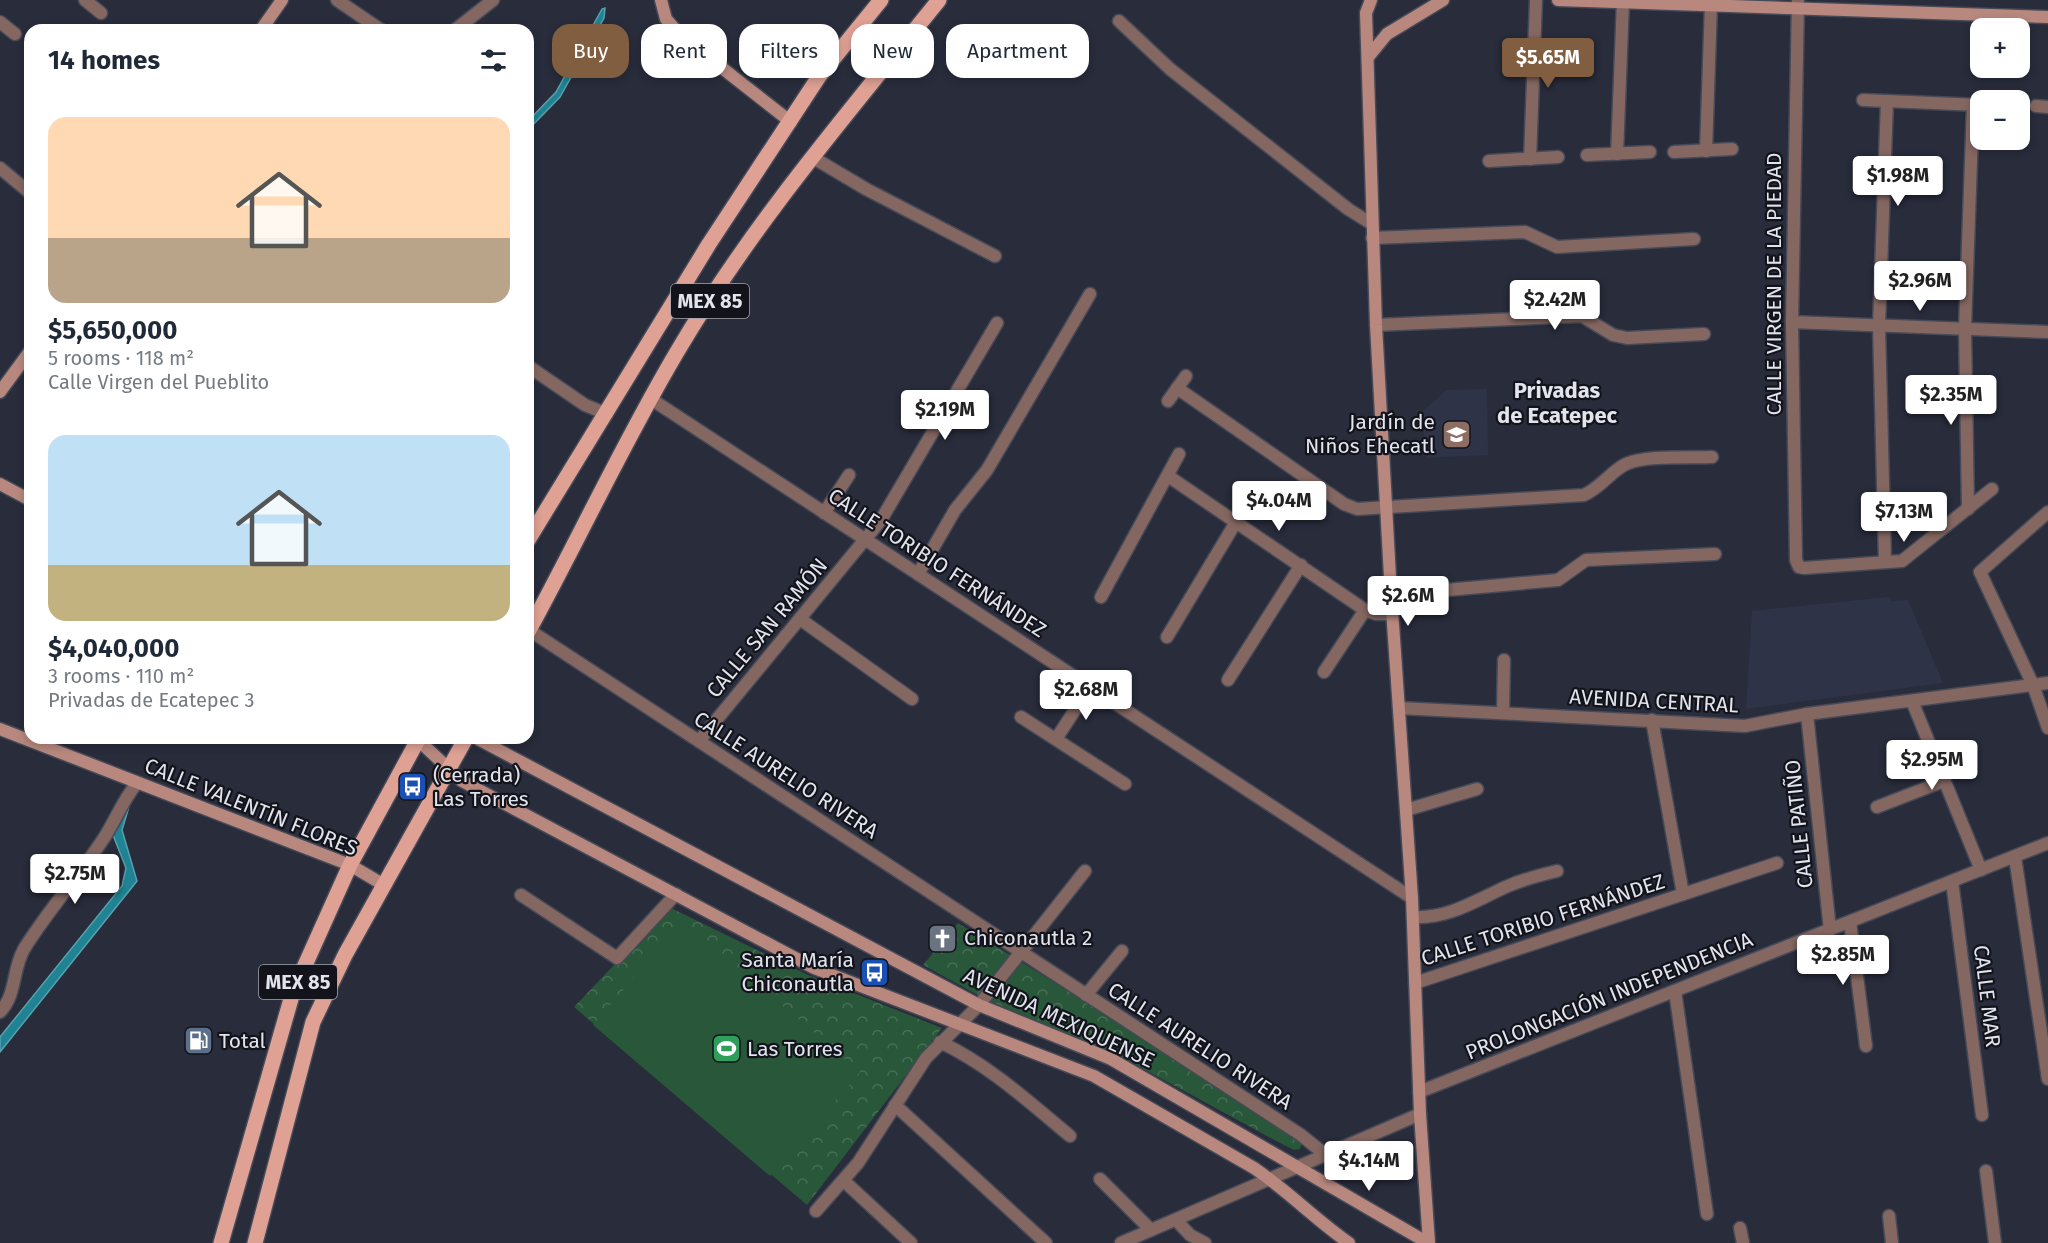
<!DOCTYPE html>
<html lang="en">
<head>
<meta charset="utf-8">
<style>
	body { margin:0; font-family:"Fira Sans",sans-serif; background:#f2f2f3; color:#1f2937; height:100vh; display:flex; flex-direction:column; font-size:22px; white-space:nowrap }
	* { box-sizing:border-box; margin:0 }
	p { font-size:20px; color:#747a83 }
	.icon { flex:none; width:33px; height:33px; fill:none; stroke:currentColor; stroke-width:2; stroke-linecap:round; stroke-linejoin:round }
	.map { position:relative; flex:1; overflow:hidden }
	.side { position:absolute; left:24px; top:24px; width:510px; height:720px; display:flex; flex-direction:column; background:#fff; border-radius:18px; box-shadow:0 3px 9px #0003 }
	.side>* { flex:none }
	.hud { position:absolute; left:552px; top:24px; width:570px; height:54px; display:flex; gap:12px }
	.fabs { position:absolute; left:1970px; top:18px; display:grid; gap:12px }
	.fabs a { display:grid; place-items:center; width:60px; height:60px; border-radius:12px; background:#fff; box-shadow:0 3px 9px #0003; font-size:30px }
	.price { position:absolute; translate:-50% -51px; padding:0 14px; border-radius:6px; background:#fff; color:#222; font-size:20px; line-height:39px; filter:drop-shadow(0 2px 3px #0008) }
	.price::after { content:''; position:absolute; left:50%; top:36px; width:18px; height:14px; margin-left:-9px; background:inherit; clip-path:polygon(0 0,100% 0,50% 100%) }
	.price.current { background:#825e41; color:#fff }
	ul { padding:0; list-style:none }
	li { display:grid; align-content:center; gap:12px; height:318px; padding:0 24px }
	li span { display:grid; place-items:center; height:186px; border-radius:18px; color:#555 }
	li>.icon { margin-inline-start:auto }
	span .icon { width:108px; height:108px; fill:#fffc; stroke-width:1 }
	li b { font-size:26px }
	h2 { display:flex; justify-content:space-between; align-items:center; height:72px; padding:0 24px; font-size:26px }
	.pill { padding:0 21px; border-radius:18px; background:#fff; box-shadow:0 3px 9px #0003; font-size:21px; line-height:54px }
	.pill.current { background:#825e41; color:#fff }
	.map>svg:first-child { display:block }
	.built { fill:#2e3348 }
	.park { fill:url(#park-crowns) }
	.garden { fill:#29573a }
	.water { fill:#1f8393; stroke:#59a0ae; stroke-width:1.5 }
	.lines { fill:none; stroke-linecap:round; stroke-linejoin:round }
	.street-casing { stroke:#464957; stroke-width:15 }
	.secondary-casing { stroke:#464957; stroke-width:15 }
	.primary-casing { stroke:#464957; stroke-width:18 }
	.street { stroke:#856761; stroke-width:12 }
	.secondary { stroke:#b8887e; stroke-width:12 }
	.primary { stroke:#dea194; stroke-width:15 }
	.labels { text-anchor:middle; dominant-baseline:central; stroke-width:4.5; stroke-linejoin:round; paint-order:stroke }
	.shield { fill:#13141b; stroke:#a3a5ae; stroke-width:1.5 }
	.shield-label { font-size:20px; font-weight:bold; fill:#e1e3ed }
	.street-label { font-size:21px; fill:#e1e3ed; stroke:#13141b }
	.poi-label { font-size:21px; fill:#e1e3ed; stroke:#13141b; text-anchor:start }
	.neighbourhood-label { font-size:22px; font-weight:bold; fill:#e1e3ed; stroke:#13141b }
</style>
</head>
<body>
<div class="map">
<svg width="2048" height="1243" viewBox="0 0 2048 1243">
	<defs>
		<pattern id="park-crowns" width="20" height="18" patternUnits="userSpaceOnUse" patternTransform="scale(1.5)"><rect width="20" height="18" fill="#29573a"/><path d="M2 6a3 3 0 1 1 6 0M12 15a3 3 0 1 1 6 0" fill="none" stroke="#486f57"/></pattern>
	</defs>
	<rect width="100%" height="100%" fill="#282c3b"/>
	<!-- built -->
	<g class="built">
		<path d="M 1487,389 L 1488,455 L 1426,458 L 1422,412 L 1446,390 Z"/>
		<path d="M 1888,597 L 1891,601 L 1908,600 L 1943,683 L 1746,709 L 1752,611 Z"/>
	</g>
	<!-- park -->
	<g class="park">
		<path d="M 669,907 L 808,975 L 942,1028 L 807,1205 L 574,1007 Z"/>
		<path d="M 958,923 L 1193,1068 L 1302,1143 L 1300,1149 L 1294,1150 L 1280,1143 L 1116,1054 L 987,1000 L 923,965 Z"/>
	</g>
	<!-- garden -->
	<path class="garden" d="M 683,921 L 860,1072 L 770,1176 L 593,1025 Z"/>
	<!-- water -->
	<g class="water">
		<path d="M 605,8 L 604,18 L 560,97 L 528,130 L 528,121 L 556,92 L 602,9 Z"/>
		<path d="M 131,800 L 122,830 L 137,881 L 0,1052 L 0,1037 L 122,886 L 126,868 L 113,835 Z"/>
	</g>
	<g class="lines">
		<defs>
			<g id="street">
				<path d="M 85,0 L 101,13"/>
				<path d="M 337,0 L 381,30"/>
				<path d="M 1798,0 L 1792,322 L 1796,560 L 1799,567 L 1804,568 L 1902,561 L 1992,489"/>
				<path d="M 1119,21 L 1170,69 L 1348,209 L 1372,224"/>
				<path d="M 0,22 L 15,34"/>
				<path d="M 455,30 L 493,0"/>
				<path d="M 1863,100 L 1979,105"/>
				<path d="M 2036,106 L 2048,107"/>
				<path d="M 1706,151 L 1711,4"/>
				<path d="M 1674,152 L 1732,149"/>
				<path d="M 1617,154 L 1623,1"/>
				<path d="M 1587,155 L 1650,152"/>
				<path d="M 812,157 L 866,189 L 995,256"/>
				<path d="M 1530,159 L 1536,0"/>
				<path d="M 1489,161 L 1558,157"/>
				<path d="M 0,168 L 30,193"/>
				<path d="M 1372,238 L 1525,232 L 1557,247 L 1694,239"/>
				<path d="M 1792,322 L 2048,332"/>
				<path d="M 1376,325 L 1582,316 L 1613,335 L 1627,338 L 1704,334"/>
				<path d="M 528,366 L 585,405 L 607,414"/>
				<path d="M 1177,388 L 1344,504 L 1357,509 L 1584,495 C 1602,487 1611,471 1626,464 C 1646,455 1690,458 1712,457"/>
				<path d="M 651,399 L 1412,898"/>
				<path d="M 1168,401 L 1186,376"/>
				<path d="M 1168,476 L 1365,610 L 1376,614 L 1392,614"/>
				<path d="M 1968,509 L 1965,328 L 1973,105"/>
				<path d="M 2048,512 L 1980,572 L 2033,685 L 2048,728"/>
				<path d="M 824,513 L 849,475"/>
				<path d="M 1885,562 L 1879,326 L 1887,101"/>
				<path d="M 918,574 L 955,510 L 987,470 L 1090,294"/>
				<path d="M 1391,595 L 1558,580 L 1586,560 L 1715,554"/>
				<path d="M 1101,597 L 1179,454"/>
				<path d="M 800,619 L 912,699"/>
				<path d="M 529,630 L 1301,1135 L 1327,1156"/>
				<path d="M 1167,637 L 1236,522"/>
				<path d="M 1324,672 L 1365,610"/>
				<path d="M 1228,680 L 1301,565"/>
				<path d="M 1912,701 L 1981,870"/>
				<path d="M 1399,708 L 1745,726 L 1807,714 L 2048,683"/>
				<path d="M 1503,712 L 1504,660"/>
				<path d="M 1807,714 L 1830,930"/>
				<path d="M 1021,717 L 1125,784"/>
				<path d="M 1652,720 L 1683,894"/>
				<path d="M 1056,739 L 1090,687"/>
				<path d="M 699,741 L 881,520 L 997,323"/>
				<path d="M 1877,807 L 1944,781"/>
				<path d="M 1406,810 L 1477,789"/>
				<path d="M 2015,857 L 2048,1079"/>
				<path d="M 1952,881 L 1982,1115"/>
				<path d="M 521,895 L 617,958 L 676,894"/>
				<path d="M 1413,917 C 1449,919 1476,900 1508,886 C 1524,879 1540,875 1557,871"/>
				<path d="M 1850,922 L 1866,1046"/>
				<path d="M 1415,983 L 1777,863"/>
				<path d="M 1675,991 L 1707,1214"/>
				<path d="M 1086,995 L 1122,951"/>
				<path d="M 0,1012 C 17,994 12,970 24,949 C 47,912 77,878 102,841 C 115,822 122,801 137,783"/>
				<path d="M 940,1042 C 989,1065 1029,1102 1070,1136"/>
				<path d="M 1419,1092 L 2048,843"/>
				<path d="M 895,1105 L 1046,1243"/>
				<path d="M 1986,1171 L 1995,1243"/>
				<path d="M 1100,1179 L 1151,1230"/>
				<path d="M 844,1181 L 911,1243"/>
				<path d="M 816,1211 L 858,1163 L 926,1058 L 979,1005 L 1085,871"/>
				<path d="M 1889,1216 L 1892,1243"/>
				<path d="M 1176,1220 L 1190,1235 L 1205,1243"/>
				<path d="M 1740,1228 L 1743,1243"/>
				<path d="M 1121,1243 L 1420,1114"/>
			</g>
			<g id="secondary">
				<path d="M 661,0 L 666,19 L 680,35 L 791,122"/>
				<path d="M 1371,0 L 1366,13 L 1376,325 L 1391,595 L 1412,898 L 1420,1114 L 1429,1243"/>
				<path d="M 1558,0 L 2048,17"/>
				<path d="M 261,30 L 282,0"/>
				<path d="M 1369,56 L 1387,34 L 1443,0"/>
				<path d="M 0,392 L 30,351"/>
				<path d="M 0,484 L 30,500"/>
				<path d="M 0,729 L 350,865 L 384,885"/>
				<path d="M 476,738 L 979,1005 L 1111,1059 L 1428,1243"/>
				<path d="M 418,740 L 462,781 L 814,968 L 1094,1076 L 1254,1168 C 1288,1191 1316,1220 1349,1243"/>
			</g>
			<g id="primary">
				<path d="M 528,540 L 709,244 L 820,75 L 881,0"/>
				<path d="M 528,632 C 579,539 623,443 677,352 C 751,226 847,114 939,0"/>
				<path d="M 221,1243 L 293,992 L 350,865 L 419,738"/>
				<path d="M 255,1243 L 313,1022 L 345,955 L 466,738"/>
			</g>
		</defs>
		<!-- street casing -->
		<use href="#street" class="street-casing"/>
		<!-- secondary casing -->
		<use href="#secondary" class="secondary-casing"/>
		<!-- primary casing -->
		<use href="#primary" class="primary-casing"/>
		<!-- street -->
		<use href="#street" class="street"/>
		<!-- secondary -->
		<use href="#secondary" class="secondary"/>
		<!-- primary -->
		<use href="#primary" class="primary"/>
	</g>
	<!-- icons -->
	<defs>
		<symbol id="school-square" viewBox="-11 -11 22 22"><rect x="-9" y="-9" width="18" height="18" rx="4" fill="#8d6e63" stroke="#13141b"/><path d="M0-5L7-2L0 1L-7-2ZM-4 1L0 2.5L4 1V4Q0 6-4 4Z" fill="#fff"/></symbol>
		<symbol id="bus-square" viewBox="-11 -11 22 22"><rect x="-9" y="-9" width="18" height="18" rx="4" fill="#1a4fb4" stroke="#13141b"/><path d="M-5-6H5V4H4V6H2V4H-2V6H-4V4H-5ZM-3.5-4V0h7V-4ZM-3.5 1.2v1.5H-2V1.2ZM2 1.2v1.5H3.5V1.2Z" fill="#fff"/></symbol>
		<symbol id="church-square" viewBox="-11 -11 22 22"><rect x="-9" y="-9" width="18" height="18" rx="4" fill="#6b7280" stroke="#13141b"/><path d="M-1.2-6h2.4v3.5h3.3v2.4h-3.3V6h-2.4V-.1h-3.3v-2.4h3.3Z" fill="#fff"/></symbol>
		<symbol id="fuel-square" viewBox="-11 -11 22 22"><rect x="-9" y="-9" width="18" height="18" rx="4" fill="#5c6f8a" stroke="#13141b"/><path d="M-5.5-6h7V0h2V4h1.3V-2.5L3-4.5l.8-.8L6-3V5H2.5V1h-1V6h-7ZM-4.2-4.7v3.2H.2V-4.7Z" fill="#fff"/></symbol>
		<symbol id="stadium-square" viewBox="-11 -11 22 22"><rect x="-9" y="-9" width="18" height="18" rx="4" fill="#2e9e5b" stroke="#13141b"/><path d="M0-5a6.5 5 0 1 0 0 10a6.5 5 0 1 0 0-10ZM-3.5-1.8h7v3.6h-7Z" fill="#fff"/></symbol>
	</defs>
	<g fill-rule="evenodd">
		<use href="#school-square" x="1440" y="418" width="33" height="33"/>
		<use href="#bus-square" x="396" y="770" width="33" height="33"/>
		<use href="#church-square" x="926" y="922" width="33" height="33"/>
		<use href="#bus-square" x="858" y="956" width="33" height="33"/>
		<use href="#fuel-square" x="182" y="1024" width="33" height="33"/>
		<use href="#stadium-square" x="710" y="1032" width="33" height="33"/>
	</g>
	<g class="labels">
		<!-- shield labels -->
		<g class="shield">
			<rect x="671" y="284" width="78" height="34" rx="4.5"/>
			<rect x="259" y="965" width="78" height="34" rx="4.5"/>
		</g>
		<g class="shield-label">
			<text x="710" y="301">MEX 85</text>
			<text x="298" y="982">MEX 85</text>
		</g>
		<!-- street labels -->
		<g class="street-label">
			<text transform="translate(1774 284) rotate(-90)">CALLE VIRGEN DE LA PIEDAD</text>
			<text transform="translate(937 563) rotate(33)">CALLE TORIBIO FERNÁNDEZ</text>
			<text transform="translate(767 628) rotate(-50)">CALLE SAN RAMÓN</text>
			<text transform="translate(1654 701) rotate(3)">AVENIDA CENTRAL</text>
			<text transform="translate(786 775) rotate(33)">CALLE AURELIO RIVERA</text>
			<text transform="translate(251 807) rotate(22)">CALLE VALENTÍN FLORES</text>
			<text transform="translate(1799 824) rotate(-96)">CALLE PATIÑO</text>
			<text transform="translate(1543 920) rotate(-18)">CALLE TORIBIO FERNÁNDEZ</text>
			<text transform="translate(1609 996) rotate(-22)">PROLONGACIÓN INDEPENDENCIA</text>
			<text transform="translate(1987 996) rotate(83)">CALLE MAR</text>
			<text transform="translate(1059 1018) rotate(25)">AVENIDA MEXIQUENSE</text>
			<text transform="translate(1200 1046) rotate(33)">CALLE AURELIO RIVERA</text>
		</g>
		<!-- poi labels -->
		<g class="poi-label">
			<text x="1435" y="422" text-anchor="end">Jardín de<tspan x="1435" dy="24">Niños Ehecatl</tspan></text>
			<text x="433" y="775">(Cerrada)<tspan x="433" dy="24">Las Torres</tspan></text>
			<text x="964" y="938">Chiconautla 2</text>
			<text x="854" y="960" text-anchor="end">Santa María<tspan x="854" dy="24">Chiconautla</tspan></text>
			<text x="219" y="1041">Total</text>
			<text x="747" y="1049">Las Torres</text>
		</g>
		<!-- neighbourhood labels -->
		<g class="neighbourhood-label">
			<text x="1557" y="390">Privadas<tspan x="1557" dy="25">de Ecatepec</tspan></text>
		</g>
	</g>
</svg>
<div class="fabs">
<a>+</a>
<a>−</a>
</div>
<b class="price current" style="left:1548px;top:89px">$5.65M</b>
<b class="price" style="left:1898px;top:207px">$1.98M</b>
<b class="price" style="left:1920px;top:312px">$2.96M</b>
<b class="price" style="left:1555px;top:331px">$2.42M</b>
<b class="price" style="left:1951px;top:426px">$2.35M</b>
<b class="price" style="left:945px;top:441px">$2.19M</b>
<b class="price" style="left:1279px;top:532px">$4.04M</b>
<b class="price" style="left:1904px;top:543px">$7.13M</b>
<b class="price" style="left:1408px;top:627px">$2.6M</b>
<b class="price" style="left:1086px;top:721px">$2.68M</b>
<b class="price" style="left:1932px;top:791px">$2.95M</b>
<b class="price" style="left:75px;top:905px">$2.75M</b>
<b class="price" style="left:1843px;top:986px">$2.85M</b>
<b class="price" style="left:1369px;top:1192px">$4.14M</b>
<div class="hud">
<a class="pill current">Buy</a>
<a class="pill">Rent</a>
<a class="pill">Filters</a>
<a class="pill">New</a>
<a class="pill">Apartment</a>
</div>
<section class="side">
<h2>14 homes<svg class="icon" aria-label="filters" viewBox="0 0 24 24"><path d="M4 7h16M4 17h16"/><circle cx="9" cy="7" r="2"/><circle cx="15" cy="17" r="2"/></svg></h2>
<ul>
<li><span style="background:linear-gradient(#ffd9b3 65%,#b9a48a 0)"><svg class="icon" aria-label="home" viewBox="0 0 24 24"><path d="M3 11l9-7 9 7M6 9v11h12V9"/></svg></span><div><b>$5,650,000</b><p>5 rooms · 118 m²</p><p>Calle Virgen del Pueblito</p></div></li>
<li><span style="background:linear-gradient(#bfe0f5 70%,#c2b280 0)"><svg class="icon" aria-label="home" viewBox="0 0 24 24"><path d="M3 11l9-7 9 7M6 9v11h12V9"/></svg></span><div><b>$4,040,000</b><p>3 rooms · 110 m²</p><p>Privadas de Ecatepec 3</p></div></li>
</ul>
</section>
</div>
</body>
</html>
